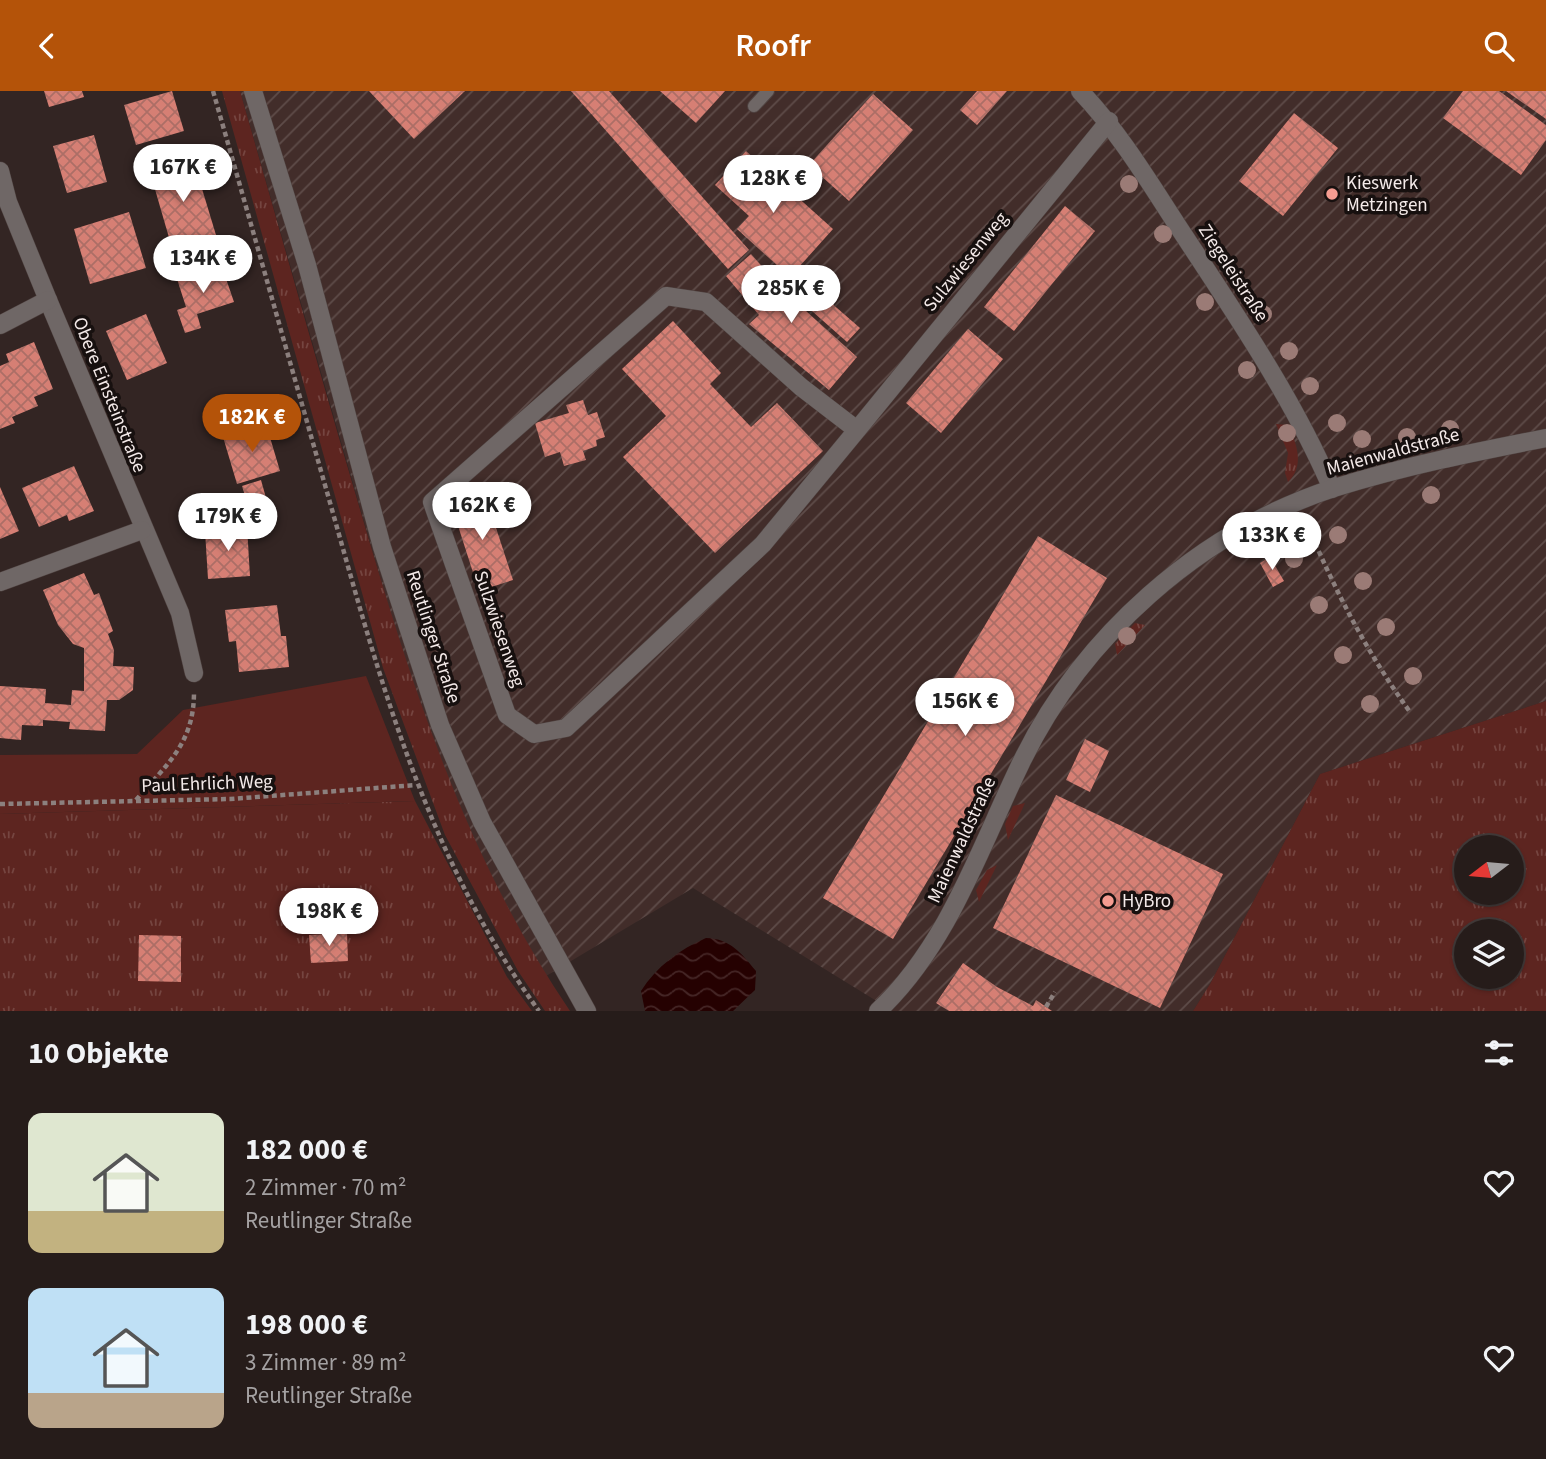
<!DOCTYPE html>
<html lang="de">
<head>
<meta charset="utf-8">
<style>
	body { margin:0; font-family:"Source Sans 3",sans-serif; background:#322927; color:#f1f3f6; height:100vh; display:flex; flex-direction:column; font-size:26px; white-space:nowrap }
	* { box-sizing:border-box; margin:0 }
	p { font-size:23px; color:#a4a1a2 }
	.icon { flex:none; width:38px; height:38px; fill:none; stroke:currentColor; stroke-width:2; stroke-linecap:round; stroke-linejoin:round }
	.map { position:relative; height:920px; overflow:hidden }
	.panel { display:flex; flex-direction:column; background:#261c1a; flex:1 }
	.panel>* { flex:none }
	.needle { width:46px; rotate:254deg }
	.fabs { position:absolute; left:1454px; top:744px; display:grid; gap:14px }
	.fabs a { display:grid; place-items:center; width:70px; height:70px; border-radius:50%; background:#261c1a; box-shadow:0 2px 5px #0004,0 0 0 2px #423a39; font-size:35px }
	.price { position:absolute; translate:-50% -60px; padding:0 16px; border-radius:24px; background:#fff; color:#222; font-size:23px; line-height:46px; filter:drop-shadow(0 2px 4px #0008) }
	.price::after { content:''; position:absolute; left:50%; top:42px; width:21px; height:16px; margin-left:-10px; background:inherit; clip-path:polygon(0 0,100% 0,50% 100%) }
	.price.active { background:#b45309; color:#fff }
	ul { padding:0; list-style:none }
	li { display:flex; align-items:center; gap:21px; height:175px; padding:0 28px }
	li span { display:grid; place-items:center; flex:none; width:196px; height:140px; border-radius:14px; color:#555 }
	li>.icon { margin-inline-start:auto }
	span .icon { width:84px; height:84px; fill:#fffc; stroke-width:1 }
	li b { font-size:30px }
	h2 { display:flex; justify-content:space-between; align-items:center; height:84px; padding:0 28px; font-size:30px }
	header { display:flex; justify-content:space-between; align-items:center; height:91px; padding:0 28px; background:#b45309; color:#fff; font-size:32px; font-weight:600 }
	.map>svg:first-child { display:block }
	.industrial { fill:url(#industrial-furrows) }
	.grass { fill:url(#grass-tufts); fill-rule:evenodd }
	.green { fill:#5d2520 }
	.water { fill:url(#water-waves) }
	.building { fill:url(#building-cross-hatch) }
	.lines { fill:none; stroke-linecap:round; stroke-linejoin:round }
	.service-casing { stroke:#4e413f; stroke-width:14 }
	.minor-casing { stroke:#4e413f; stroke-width:19 }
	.path { stroke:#8c807e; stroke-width:4.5; stroke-dasharray:5 3.5; stroke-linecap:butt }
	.service { stroke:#6f6766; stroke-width:12 }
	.minor { stroke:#6f6766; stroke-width:18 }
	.tree { fill:#9b7b76 }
	.poi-dot { fill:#f59c91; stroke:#17100f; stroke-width:2.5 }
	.labels { text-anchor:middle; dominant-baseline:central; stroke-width:7; stroke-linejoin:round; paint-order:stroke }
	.poi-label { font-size:19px; fill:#f4eae9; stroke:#17100f; text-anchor:start }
	.street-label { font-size:19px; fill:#f4eae9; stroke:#17100f }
</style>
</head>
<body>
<header><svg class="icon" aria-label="back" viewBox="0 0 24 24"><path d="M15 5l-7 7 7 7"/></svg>Roofr<svg class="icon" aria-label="search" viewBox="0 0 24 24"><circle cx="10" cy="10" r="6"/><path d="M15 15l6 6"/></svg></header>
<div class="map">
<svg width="1546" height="920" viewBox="0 0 1546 920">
	<defs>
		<pattern id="industrial-furrows" width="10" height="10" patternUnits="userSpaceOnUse" patternTransform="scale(1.75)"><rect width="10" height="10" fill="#422d2a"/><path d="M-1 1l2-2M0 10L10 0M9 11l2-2" fill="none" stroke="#5e4c49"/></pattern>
		<pattern id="grass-tufts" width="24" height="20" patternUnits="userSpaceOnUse" patternTransform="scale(1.75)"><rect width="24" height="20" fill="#5d2520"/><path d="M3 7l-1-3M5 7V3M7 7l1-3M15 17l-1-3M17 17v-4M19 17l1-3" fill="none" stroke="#754540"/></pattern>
		<pattern id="water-waves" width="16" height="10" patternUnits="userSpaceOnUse" patternTransform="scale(1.75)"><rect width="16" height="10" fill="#250101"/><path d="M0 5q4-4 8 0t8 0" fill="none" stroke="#452626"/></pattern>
		<pattern id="building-cross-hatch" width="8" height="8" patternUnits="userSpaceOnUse" patternTransform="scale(1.75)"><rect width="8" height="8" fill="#d67f74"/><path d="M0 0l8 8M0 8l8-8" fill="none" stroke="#ac6e66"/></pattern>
	</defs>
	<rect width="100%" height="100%" fill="#332523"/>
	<!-- industrial -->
	<path class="industrial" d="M 240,0 L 1546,0 L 1546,610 L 1320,683 L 1210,893 L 1193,920 L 886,920 L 875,909 L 693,797 L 546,885 L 488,783 L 450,694 L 405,573 Z"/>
	<!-- grass -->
	<g class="grass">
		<path d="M 222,0 L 240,0 C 279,136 317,273 357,408 C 409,587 464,764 570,920 L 545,920 L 518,880 L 445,744 L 383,577 Z"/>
		<path d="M 1276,333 L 1288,334 C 1297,353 1305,375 1288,391 L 1285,382 L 1288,362 Z"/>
		<path d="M 1135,532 L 1145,534 L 1117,564 L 1115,553 Z"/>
		<path d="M 1546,610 L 1546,920 L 1193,920 L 1210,893 L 1320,683 ZM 1466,756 L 1512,756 L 1512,802 L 1466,802 ZM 1466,840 L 1512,840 L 1512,886 L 1466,886 Z"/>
		<path d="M 415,710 L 507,886 L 532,920 L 0,920 L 0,723 Z"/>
		<path d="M 1025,712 L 1008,749 L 1005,733 L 1013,715 Z"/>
		<path d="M 997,774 L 979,811 L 976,799 L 987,779 Z"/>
	</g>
	<!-- green -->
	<path class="green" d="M 366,585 L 415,710 L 0,723 L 0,664 L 137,663 L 183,619 Z"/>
	<!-- water -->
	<path class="water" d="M 706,847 C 731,848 741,862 756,880 L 755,899 L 733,920 L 645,920 L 641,900 C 656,876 680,858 706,847 Z"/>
	<!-- building -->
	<g class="building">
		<path d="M 44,0 L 82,0 L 84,6 L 49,16 Z"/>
		<path d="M 172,0 L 184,40 L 136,54 L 124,14 Z"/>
		<path d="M 369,0 L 465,0 L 414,48 Z"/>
		<path d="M 571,0 L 609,0 L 749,159 L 728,178 Z"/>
		<path d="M 660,0 L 725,0 L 696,32 Z"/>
		<path d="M 977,0 L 1007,0 L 977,34 L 960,19 Z"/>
		<path d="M 1463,0 L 1499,0 L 1546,34 L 1546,49 L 1521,84 L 1443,27 Z"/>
		<path d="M 1506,0 L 1546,0 L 1546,28 Z"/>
		<path d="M 873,3 L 913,39 L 849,110 L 809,74 Z"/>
		<path d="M 1294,22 L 1338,57 L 1283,125 L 1239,90 Z"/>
		<path d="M 94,44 L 107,91 L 67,102 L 53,55 Z"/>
		<path d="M 746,60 L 833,138 L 790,186 L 737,138 L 749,125 L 715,94 Z"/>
		<path d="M 193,68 L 216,144 L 172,157 L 150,81 Z"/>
		<path d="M 1065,115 L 1095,140 L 1014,240 L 984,216 Z"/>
		<path d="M 129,121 L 146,177 L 90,193 L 74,138 Z"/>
		<path d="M 751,163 L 785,201 L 857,266 L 829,299 L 749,233 L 759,224 L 726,185 Z"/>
		<path d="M 221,173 L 234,211 L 197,223 L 201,237 L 185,242 L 177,219 L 186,216 L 177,188 Z"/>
		<path d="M 799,184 L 860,237 L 847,251 L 787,198 Z"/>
		<path d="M 146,223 L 167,272 L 127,289 L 106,240 Z"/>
		<path d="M 673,230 L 721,282 L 710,293 L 751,336 L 777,312 L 823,360 L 715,462 L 623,366 L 666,325 L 622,278 Z"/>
		<path d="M 968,238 L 1003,268 L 941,342 L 906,312 Z"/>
		<path d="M 34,251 L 53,298 L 34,306 L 38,315 L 12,326 L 15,332 L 0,338 L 0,275 L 9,271 L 6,263 Z"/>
		<path d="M 583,309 L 588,324 L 597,321 L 605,346 L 596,349 L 597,355 L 583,360 L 586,369 L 564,375 L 560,361 L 545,366 L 535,332 L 569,322 L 566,314 Z"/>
		<path d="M 266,333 L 280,380 L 237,393 L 223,346 Z"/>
		<path d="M 74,375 L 94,420 L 69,430 L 67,424 L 39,436 L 22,397 Z"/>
		<path d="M 261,389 L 268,414 L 248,415 L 242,395 Z"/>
		<path d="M 0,396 L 19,440 L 0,448 Z"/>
		<path d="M 485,403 L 513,489 L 479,500 L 451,413 Z"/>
		<path d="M 247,436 L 250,485 L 208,488 L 205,440 Z"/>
		<path d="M 1038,445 L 1107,487 L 893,848 L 823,807 Z"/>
		<path d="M 1270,466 L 1284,490 L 1273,496 L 1260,472 Z"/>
		<path d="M 84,482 L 94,504 L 99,502 L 113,540 L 108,543 L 114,559 L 113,575 L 134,576 L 133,599 L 119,609 L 107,609 L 105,640 L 69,638 L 70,631 L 43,629 L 43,635 L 22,634 L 21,649 L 0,647 L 0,595 L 46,598 L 45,612 L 71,614 L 72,599 L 84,600 L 84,557 L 73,553 L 58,534 L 43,499 Z"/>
		<path d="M 277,514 L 281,545 L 286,545 L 289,576 L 239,581 L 236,550 L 229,551 L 225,519 Z"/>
		<path d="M 1085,648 L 1109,660 L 1090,701 L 1066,689 Z"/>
		<path d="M 1056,704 L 1223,783 L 1160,917 L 993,837 Z"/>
		<path d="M 347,842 L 348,870 L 311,872 L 309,844 Z"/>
		<path d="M 139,844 L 181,845 L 181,891 L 138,890 Z"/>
		<path d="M 963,872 L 997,896 L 1033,915 L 1036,909 L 1052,920 L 949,920 L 936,912 Z"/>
	</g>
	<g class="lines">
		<defs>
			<path id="service" d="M 754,15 L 768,0"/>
			<g id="minor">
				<path d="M 253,0 L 307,174 L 382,456 L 440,634 L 482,731 L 587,920"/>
				<path d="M 1080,0 C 1122,44 1152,96 1185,146 C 1238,227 1294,309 1332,398"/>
				<path d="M 0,80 L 8,111 L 48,209 L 180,522 L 194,582"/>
				<path d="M 0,234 L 48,209"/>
				<path d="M 857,339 L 763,453 L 566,637 L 534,643 L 507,624 L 432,411 L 666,205 L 706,211 L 801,296 L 857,339 L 1109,30"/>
				<path d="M 0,491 L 142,439"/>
				<path d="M 878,920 C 948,854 979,759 1020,674 C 1081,546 1199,441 1334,397 C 1404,375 1475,361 1546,347"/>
			</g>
		</defs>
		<!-- service casing -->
		<use href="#service" class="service-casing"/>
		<!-- minor casing -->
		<use href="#minor" class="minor-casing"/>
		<!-- path -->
		<g class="path">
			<path d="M 213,0 C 252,136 290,272 329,408 C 380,589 426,765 539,920"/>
			<path d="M 1305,429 C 1336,501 1364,557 1410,621"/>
			<path d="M 136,709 C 168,672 194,652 194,601"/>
			<path d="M 0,713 L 230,708 L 416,694"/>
			<path d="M 1046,916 L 1055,901"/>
		</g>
		<!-- service -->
		<use href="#service" class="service"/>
		<!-- minor -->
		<use href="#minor" class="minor"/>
	</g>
	<!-- trees -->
	<g class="tree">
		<circle cx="1129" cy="93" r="9"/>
		<circle cx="1163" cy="143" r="9"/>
		<circle cx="1205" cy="211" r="9"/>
		<circle cx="1263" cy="223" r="9"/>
		<circle cx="1289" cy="260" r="9"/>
		<circle cx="1247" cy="279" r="9"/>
		<circle cx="1310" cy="295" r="9"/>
		<circle cx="1337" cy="332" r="9"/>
		<circle cx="1450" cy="338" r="9"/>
		<circle cx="1287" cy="342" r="9"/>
		<circle cx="1407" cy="346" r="9"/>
		<circle cx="1362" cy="348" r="9"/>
		<circle cx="1431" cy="404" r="9"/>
		<circle cx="1338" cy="444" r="9"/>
		<circle cx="1294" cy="468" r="9"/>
		<circle cx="1363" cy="490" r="9"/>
		<circle cx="1319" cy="514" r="9"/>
		<circle cx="1386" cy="536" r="9"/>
		<circle cx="1127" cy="545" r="9"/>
		<circle cx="1343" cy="564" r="9"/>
		<circle cx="1413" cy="585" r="9"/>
		<circle cx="1370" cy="613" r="9"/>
	</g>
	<!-- markers -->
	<g class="poi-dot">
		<circle cx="1332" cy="103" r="7"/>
		<circle cx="1108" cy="810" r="7"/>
	</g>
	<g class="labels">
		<!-- poi labels -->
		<g class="poi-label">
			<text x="1346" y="92">Kieswerk<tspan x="1346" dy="22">Metzingen</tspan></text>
			<text x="1122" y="810">HyBro</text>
		</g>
		<!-- street labels -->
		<g class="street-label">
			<text transform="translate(966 171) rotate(-51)">Sulzwiesenweg</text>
			<text transform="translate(1233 182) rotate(57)">Ziegeleistraße</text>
			<text transform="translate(109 304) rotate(68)">Obere Einsteinstraße</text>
			<text transform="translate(1393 361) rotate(-15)">Maienwaldstraße</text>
			<text transform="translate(499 538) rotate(71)">Sulzwiesenweg</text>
			<text transform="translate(433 546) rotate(72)">Reutlinger Straße</text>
			<text transform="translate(207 693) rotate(-2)">Paul Ehrlich Weg</text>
			<text transform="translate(962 749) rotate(-65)">Maienwaldstraße</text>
		</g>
	</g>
</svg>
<div class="fabs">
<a><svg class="needle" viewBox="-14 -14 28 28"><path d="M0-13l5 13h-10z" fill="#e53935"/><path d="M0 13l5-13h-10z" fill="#a4a1a2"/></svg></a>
<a><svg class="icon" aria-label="layers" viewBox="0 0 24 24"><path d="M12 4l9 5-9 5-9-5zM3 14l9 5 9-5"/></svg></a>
</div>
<b class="price" style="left:183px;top:113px">167K €</b>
<b class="price" style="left:773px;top:124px">128K €</b>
<b class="price" style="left:203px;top:204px">134K €</b>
<b class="price" style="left:791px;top:234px">285K €</b>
<b class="price active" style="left:252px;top:363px">182K €</b>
<b class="price" style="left:482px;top:451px">162K €</b>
<b class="price" style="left:228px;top:462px">179K €</b>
<b class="price" style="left:1272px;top:481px">133K €</b>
<b class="price" style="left:965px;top:647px">156K €</b>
<b class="price" style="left:329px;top:857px">198K €</b>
</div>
<section class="panel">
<h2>10 Objekte<svg class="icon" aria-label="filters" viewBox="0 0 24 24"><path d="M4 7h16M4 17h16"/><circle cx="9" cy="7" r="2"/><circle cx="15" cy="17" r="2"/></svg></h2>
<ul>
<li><span style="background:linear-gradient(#dfe7d0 70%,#c2b280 0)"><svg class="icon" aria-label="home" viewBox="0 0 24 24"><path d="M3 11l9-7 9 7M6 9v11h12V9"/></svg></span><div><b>182 000 €</b><p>2 Zimmer · 70 m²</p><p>Reutlinger Straße</p></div><svg class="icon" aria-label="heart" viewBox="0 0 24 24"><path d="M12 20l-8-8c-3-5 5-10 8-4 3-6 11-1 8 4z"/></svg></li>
<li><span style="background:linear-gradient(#bfe0f5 75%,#b9a48a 0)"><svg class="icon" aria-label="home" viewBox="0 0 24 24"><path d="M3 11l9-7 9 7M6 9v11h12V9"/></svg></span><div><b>198 000 €</b><p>3 Zimmer · 89 m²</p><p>Reutlinger Straße</p></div><svg class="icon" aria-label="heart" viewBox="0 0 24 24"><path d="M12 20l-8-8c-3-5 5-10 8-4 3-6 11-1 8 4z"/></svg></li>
</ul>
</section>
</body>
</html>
